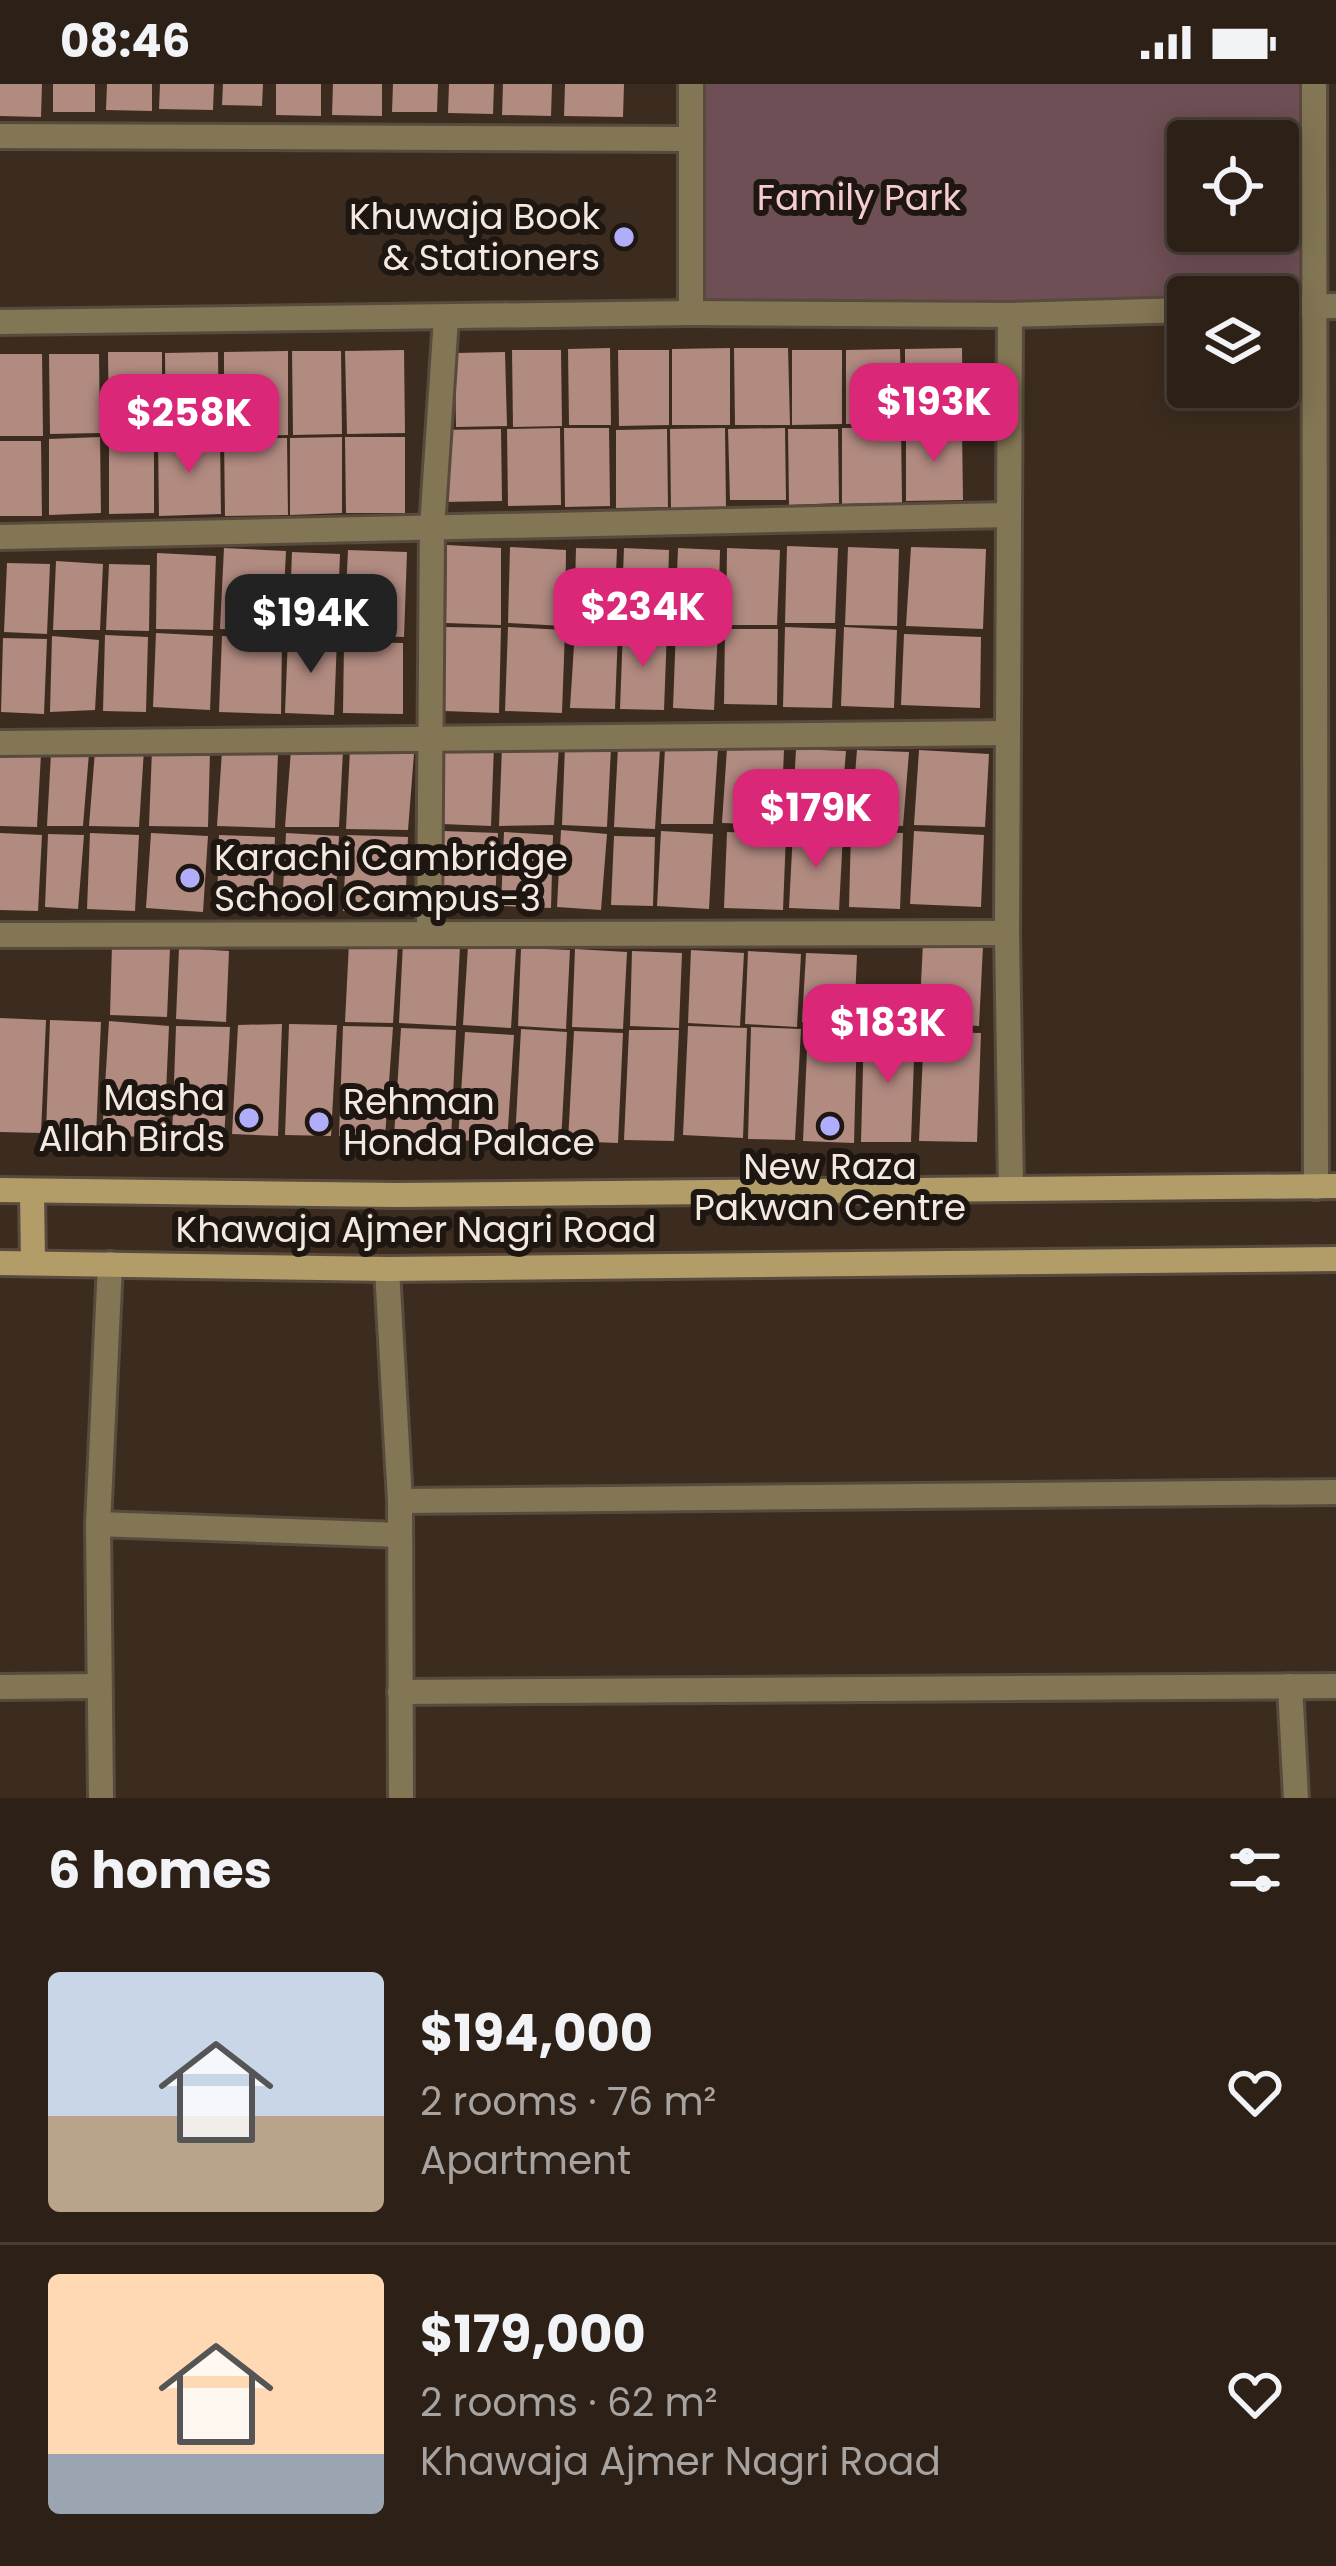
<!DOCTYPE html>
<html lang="en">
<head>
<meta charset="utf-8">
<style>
	body { margin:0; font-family:Poppins,sans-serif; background:#352920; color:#f1f3f6; height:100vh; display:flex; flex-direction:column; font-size:45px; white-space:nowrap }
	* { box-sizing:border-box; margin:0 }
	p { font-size:39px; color:#a7a3a1 }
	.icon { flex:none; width:66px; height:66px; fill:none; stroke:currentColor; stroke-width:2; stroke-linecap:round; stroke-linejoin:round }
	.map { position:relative; height:1714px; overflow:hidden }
	.sheet { display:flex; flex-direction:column; background:#2d2117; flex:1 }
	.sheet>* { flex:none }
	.controls { position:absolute; left:1167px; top:36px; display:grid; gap:24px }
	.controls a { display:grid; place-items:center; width:132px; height:132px; border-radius:12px; background:#2d2117; box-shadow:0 6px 30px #0003,0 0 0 3px #483e36; font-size:60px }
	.price { position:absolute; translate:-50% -102px; padding:0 27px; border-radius:24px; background:#db2777; color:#fff; font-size:39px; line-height:78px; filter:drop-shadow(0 3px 6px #0008) }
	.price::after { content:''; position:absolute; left:50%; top:72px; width:36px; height:27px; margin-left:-18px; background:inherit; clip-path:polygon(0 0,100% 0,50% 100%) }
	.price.current { background:#222; color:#fff }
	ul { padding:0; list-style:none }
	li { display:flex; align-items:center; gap:36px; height:300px; padding:0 48px }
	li+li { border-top:3px solid #483e36 }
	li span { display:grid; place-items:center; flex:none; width:336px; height:240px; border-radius:12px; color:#555 }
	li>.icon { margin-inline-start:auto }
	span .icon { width:144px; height:144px; fill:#fffc; stroke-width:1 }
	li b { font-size:51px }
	h2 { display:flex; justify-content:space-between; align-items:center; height:144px; padding:0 48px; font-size:51px }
	.status { display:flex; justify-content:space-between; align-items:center; height:84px; padding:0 60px; background:#2d2117; direction:ltr }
	.status svg { height:33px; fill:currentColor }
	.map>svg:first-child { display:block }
	.green { fill:#6d4f55; fill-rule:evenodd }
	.building { fill:#b18a80 }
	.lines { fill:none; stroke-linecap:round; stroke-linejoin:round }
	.street-casing { stroke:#594a3e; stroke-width:30 }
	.secondary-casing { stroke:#594a3e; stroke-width:30 }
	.street { stroke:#837655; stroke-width:24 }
	.secondary { stroke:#b29d68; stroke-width:24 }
	.poi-dot { fill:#b0aefa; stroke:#1e1610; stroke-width:4.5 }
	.labels { text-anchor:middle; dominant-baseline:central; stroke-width:12; stroke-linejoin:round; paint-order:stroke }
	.park-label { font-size:36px; fill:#f6ccd3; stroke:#1e1610 }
	.poi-label { font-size:36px; fill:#f3e9e0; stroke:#1e1610; text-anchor:end }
	.street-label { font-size:36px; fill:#f3e9e0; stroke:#1e1610 }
</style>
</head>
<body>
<div class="status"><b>08:46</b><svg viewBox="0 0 49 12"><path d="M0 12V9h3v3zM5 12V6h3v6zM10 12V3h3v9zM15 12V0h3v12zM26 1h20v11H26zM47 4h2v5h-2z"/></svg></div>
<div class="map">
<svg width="1336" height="1714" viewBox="0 0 1336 1714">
	<rect width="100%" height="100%" fill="#3c2c1f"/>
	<!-- green -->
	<path class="green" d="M 690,0 L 1314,0 L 1314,222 L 1278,213 L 1188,213 L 1188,223 L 691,229 ZM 1188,57 L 1278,57 L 1278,147 L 1188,147 Z"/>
	<!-- building -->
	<g class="building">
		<path d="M 0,0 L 42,0 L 41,33 L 0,32 Z"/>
		<rect x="53" y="0" width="42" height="28"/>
		<path d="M 107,0 L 152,0 L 152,27 L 106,26 Z"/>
		<path d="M 160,0 L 214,0 L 213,26 L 159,25 Z"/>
		<path d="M 223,0 L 263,0 L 262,22 L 222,21 Z"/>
		<path d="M 276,0 L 321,0 L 321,32 L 276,31 Z"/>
		<path d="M 333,0 L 382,0 L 382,32 L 332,31 Z"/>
		<path d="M 393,0 L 438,0 L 437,28 L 392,28 Z"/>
		<path d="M 449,0 L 494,0 L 493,30 L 448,29 Z"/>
		<path d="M 503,0 L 552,0 L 551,32 L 502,31 Z"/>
		<path d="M 565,0 L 624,0 L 623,33 L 564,32 Z"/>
		<path d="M 610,264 L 611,341 L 569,341 L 568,265 Z"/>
		<path d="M 730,264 L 730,341 L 672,341 L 672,265 Z"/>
		<path d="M 734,264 L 788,264 L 790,341 L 735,341 Z"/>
		<path d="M 962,264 L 963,339 L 905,340 L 905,265 Z"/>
		<path d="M 900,265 L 902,339 L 846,340 L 846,266 Z"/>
		<path d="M 404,266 L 405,349 L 347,350 L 345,267 Z"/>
		<path d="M 512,266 L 561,266 L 562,342 L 513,343 Z"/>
		<path d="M 618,266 L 669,266 L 669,341 L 619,342 Z"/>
		<path d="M 792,266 L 842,266 L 842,340 L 792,341 Z"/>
		<path d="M 288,267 L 288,351 L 224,352 L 224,268 Z"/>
		<path d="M 292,267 L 341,267 L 342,350 L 293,351 Z"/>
		<path d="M 108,268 L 162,268 L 162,350 L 109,350 Z"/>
		<path d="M 218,268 L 219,350 L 166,351 L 165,269 Z"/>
		<path d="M 505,268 L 507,342 L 456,343 L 455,269 Z"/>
		<path d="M 0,270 L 42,270 L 43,352 L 0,352 Z"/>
		<path d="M 49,270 L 99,270 L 100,349 L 50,350 Z"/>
		<path d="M 901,343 L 902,419 L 842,420 L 842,344 Z"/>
		<path d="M 560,344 L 561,421 L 508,422 L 507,345 Z"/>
		<path d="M 564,344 L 609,344 L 610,422 L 565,423 Z"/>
		<path d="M 725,344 L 726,424 L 671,425 L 670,345 Z"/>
		<path d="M 785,344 L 786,416 L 730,416 L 728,345 Z"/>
		<path d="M 501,345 L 502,417 L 441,418 L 439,346 Z"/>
		<path d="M 667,345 L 668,423 L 616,424 L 616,346 Z"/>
		<path d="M 788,345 L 838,345 L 839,419 L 789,421 Z"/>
		<path d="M 962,345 L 963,416 L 906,417 L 906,346 Z"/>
		<path d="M 100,353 L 101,429 L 49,431 L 49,355 Z"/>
		<path d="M 220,353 L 221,430 L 159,432 L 158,354 Z"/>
		<path d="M 342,353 L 342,429 L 290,431 L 290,354 Z"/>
		<path d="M 345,353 L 405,353 L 405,429 L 346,429 Z"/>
		<path d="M 109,354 L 154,354 L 154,429 L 109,430 Z"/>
		<path d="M 224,354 L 287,354 L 288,431 L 225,432 Z"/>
		<path d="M 0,357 L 41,357 L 42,432 L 0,432 Z"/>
		<path d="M 447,461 L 501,464 L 501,541 L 446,539 Z"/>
		<path d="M 787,462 L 838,464 L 835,539 L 785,539 Z"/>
		<path d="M 510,463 L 566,466 L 565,542 L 508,539 Z"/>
		<path d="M 848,463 L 899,465 L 897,542 L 845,541 Z"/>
		<path d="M 911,463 L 986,465 L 983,545 L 906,542 Z"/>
		<path d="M 224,464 L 286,467 L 282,547 L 220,545 Z"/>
		<path d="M 576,464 L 617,465 L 614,542 L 574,542 Z"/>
		<path d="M 624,464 L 669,466 L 667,542 L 621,541 Z"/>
		<path d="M 678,464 L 720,466 L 718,539 L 675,540 Z"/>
		<path d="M 727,464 L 780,466 L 777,541 L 726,541 Z"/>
		<path d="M 348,466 L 407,468 L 404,553 L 344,551 Z"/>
		<path d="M 292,468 L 340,470 L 337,549 L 289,548 Z"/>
		<path d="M 157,469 L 216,472 L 213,546 L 156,545 Z"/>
		<path d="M 56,477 L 103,480 L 100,546 L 53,546 Z"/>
		<path d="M 7,479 L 50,480 L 47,550 L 4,548 Z"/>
		<path d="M 109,480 L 150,481 L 149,547 L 106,546 Z"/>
		<path d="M 446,543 L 501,544 L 499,629 L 444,627 Z"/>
		<path d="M 508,543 L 565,546 L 562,629 L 505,627 Z"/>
		<path d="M 785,543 L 836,545 L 832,624 L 783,623 Z"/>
		<path d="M 844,543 L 897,546 L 894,624 L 841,622 Z"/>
		<path d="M 676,544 L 718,546 L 714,626 L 673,624 Z"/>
		<path d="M 623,545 L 667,546 L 664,626 L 620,625 Z"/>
		<path d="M 725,545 L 778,545 L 777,621 L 724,620 Z"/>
		<path d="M 575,546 L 618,546 L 615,625 L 570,624 Z"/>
		<path d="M 156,549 L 213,552 L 210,626 L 153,623 Z"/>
		<path d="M 904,550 L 981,553 L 980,624 L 901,621 Z"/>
		<path d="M 105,551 L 148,553 L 146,628 L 103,627 Z"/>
		<path d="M 52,552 L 99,556 L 95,626 L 50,628 Z"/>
		<path d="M 222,552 L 282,554 L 281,630 L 219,628 Z"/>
		<path d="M 288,553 L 337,555 L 334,631 L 285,629 Z"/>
		<path d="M 3,554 L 47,555 L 44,630 L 1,628 Z"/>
		<path d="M 344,558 L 403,559 L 403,630 L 343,629 Z"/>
		<path d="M 445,659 L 494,661 L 491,742 L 442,740 Z"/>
		<path d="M 502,662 L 559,662 L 554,741 L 499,742 Z"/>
		<path d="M 565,662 L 611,664 L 607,743 L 562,741 Z"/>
		<path d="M 618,662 L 660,664 L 655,745 L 614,743 Z"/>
		<path d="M 665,664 L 718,664 L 713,740 L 661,740 Z"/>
		<path d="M 727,664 L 784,665 L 781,741 L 722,739 Z"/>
		<path d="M 350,665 L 414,670 L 408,746 L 346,745 Z"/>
		<path d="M 796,665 L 846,667 L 840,741 L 792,740 Z"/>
		<path d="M 144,666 L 139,743 L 89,742 L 95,667 Z"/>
		<path d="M 152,666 L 210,668 L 208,743 L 149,742 Z"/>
		<path d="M 291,666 L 343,667 L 339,743 L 285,743 Z"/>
		<path d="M 857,666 L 909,668 L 903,742 L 851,740 Z"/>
		<path d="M 919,666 L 989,670 L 985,743 L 914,741 Z"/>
		<path d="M 222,667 L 278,670 L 275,744 L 217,742 Z"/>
		<path d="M 51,669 L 89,669 L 83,742 L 47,742 Z"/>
		<path d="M 0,670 L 41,670 L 37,743 L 0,742 Z"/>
		<path d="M 561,746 L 607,750 L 601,826 L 557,823 Z"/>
		<path d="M 444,747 L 498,749 L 495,822 L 441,820 Z"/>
		<path d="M 661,747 L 713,750 L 709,825 L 657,822 Z"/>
		<path d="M 851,747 L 903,749 L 900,825 L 849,823 Z"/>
		<path d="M 914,747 L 984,751 L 981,823 L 910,820 Z"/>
		<path d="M 504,748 L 553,751 L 551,824 L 501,822 Z"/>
		<path d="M 727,748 L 786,750 L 783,826 L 724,824 Z"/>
		<path d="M 793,748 L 843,750 L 839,826 L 789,824 Z"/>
		<path d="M 0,749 L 42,751 L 38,827 L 0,826 Z"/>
		<path d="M 90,749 L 139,751 L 135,827 L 87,825 Z"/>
		<path d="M 151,749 L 208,752 L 203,828 L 146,824 Z"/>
		<path d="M 286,749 L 339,752 L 335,827 L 282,825 Z"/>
		<path d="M 48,750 L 84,751 L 78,825 L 45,823 Z"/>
		<path d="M 219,751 L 275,753 L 272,825 L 217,823 Z"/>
		<path d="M 347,751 L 408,753 L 405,829 L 343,827 Z"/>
		<path d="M 614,752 L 655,753 L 653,822 L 611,821 Z"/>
		<path d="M 349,859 L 398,860 L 393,939 L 345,938 Z"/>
		<path d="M 403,859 L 460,862 L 456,942 L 399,939 Z"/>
		<path d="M 923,859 L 983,862 L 979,942 L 919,939 Z"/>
		<path d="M 112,861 L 170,864 L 167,933 L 110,931 Z"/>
		<path d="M 468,862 L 516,864 L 511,944 L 463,941 Z"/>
		<path d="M 179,864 L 229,867 L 226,938 L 176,935 Z"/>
		<path d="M 521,864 L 570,866 L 566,945 L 518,942 Z"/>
		<path d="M 575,865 L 627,868 L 623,945 L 572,943 Z"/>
		<path d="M 691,866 L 744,869 L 740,942 L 688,939 Z"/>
		<path d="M 632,867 L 682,869 L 679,944 L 630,942 Z"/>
		<path d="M 748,867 L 801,870 L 797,943 L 745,940 Z"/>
		<path d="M 806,869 L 857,871 L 854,941 L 802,938 Z"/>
		<path d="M 0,934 L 46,936 L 41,1049 L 0,1048 Z"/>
		<path d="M 50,936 L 101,938 L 96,1052 L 46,1049 Z"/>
		<path d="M 109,937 L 169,942 L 164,1053 L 102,1052 Z"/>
		<path d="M 282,940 L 278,1052 L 232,1050 L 238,941 Z"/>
		<path d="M 289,940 L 337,941 L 331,1052 L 285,1051 Z"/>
		<path d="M 176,942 L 230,943 L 224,1057 L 172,1055 Z"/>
		<path d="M 343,942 L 393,943 L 385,1053 L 339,1052 Z"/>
		<path d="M 688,942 L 747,944 L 743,1054 L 683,1051 Z"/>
		<path d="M 751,943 L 801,945 L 795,1056 L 748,1055 Z"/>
		<path d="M 401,944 L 456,946 L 451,1056 L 394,1053 Z"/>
		<path d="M 808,944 L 857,945 L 854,1059 L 803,1057 Z"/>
		<path d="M 521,945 L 567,948 L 561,1058 L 515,1056 Z"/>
		<path d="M 864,945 L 915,947 L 911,1058 L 861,1058 Z"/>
		<path d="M 629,946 L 679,946 L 674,1057 L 624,1056 Z"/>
		<path d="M 574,947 L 623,949 L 618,1059 L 568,1057 Z"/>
		<path d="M 465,948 L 514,951 L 507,1059 L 458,1056 Z"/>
		<path d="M 924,948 L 981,949 L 977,1058 L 919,1057 Z"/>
	</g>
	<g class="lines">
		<defs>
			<g id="street">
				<path d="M 691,0 L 691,229"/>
				<path d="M 1314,0 L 1316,1103"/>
				<path d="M 0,52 L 691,55"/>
				<path d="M 1278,223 L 1336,222"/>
				<path d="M 1010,231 L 1007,849 L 1011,1105"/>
				<path d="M 0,238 L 691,229 L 1010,231 L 1188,226"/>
				<path d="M 0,453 L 1007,431"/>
				<path d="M 0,659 L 1007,649"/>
				<path d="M 429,850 L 432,444 L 446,234"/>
				<path d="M 0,851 L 1007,849"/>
				<path d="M 387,1185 L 400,1417 L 401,1714"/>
				<path d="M 400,1417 L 1336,1408"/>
				<path d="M 98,1440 L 110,1180"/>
				<path d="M 1290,1602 L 1296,1714"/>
				<path d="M 0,1603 L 99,1602"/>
				<path d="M 400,1608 L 1336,1602"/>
				<path d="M 101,1714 L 98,1440 L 400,1451"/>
			</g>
			<g id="secondary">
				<path d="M 0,1106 L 398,1111 L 1336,1102"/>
				<path d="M 32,1107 L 33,1179"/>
				<path d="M 0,1179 L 387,1185 L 1336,1175"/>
			</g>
		</defs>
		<!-- street casing -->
		<use href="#street" class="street-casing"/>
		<!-- secondary casing -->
		<use href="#secondary" class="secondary-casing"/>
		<!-- street -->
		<use href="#street" class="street"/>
		<!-- secondary -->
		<use href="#secondary" class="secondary"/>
	</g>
	<!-- markers -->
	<g class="poi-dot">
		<circle cx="624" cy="153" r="12"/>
		<circle cx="190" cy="794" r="12"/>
		<circle cx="249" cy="1034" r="12"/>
		<circle cx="319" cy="1038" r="12"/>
		<circle cx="830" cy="1042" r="12"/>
	</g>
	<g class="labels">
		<!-- park labels -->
		<g class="park-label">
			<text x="859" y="113">Family Park</text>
		</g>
		<!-- poi labels -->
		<g class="poi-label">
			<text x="600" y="132">Khuwaja Book<tspan x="600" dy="41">&amp; Stationers</tspan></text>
			<text x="214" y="773" text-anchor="start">Karachi Cambridge<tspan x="214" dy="41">School Campus-3</tspan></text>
			<text x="225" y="1013">Masha<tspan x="225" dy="41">Allah Birds</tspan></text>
			<text x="343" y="1017" text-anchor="start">Rehman<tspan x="343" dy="41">Honda Palace</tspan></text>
			<text x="830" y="1082" text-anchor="middle">New Raza<tspan x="830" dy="41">Pakwan Centre</tspan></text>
		</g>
		<!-- street labels -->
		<g class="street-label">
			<text x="416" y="1145">Khawaja Ajmer Nagri Road</text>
		</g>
	</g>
</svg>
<div class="controls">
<a><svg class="icon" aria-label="locate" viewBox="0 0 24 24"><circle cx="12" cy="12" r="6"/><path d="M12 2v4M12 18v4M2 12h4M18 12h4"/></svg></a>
<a><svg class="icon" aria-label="layers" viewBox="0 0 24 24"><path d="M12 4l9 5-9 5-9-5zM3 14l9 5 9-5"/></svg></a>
</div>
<b class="price" style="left:934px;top:381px">$193K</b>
<b class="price" style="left:189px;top:392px">$258K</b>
<b class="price" style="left:643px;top:586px">$234K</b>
<b class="price current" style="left:311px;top:592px">$194K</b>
<b class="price" style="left:816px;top:787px">$179K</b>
<b class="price" style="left:888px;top:1002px">$183K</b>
</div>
<section class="sheet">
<h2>6 homes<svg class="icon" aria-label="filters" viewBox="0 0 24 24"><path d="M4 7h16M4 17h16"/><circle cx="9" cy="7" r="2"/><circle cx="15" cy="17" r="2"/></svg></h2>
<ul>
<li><span style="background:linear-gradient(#c9d6e8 60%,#b9a48a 0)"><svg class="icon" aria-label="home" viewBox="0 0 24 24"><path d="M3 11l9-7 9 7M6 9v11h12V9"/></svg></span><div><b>$194,000</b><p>2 rooms · 76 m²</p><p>Apartment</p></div><svg class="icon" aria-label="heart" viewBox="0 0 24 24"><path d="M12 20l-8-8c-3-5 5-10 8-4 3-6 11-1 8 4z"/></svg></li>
<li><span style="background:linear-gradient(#ffd9b3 75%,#9aa5b1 0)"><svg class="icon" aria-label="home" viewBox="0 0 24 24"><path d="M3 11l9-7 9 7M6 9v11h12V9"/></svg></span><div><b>$179,000</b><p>2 rooms · 62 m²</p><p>Khawaja Ajmer Nagri Road</p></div><svg class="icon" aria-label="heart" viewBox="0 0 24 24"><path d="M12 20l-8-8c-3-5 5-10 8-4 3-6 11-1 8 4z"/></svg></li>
</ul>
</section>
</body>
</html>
